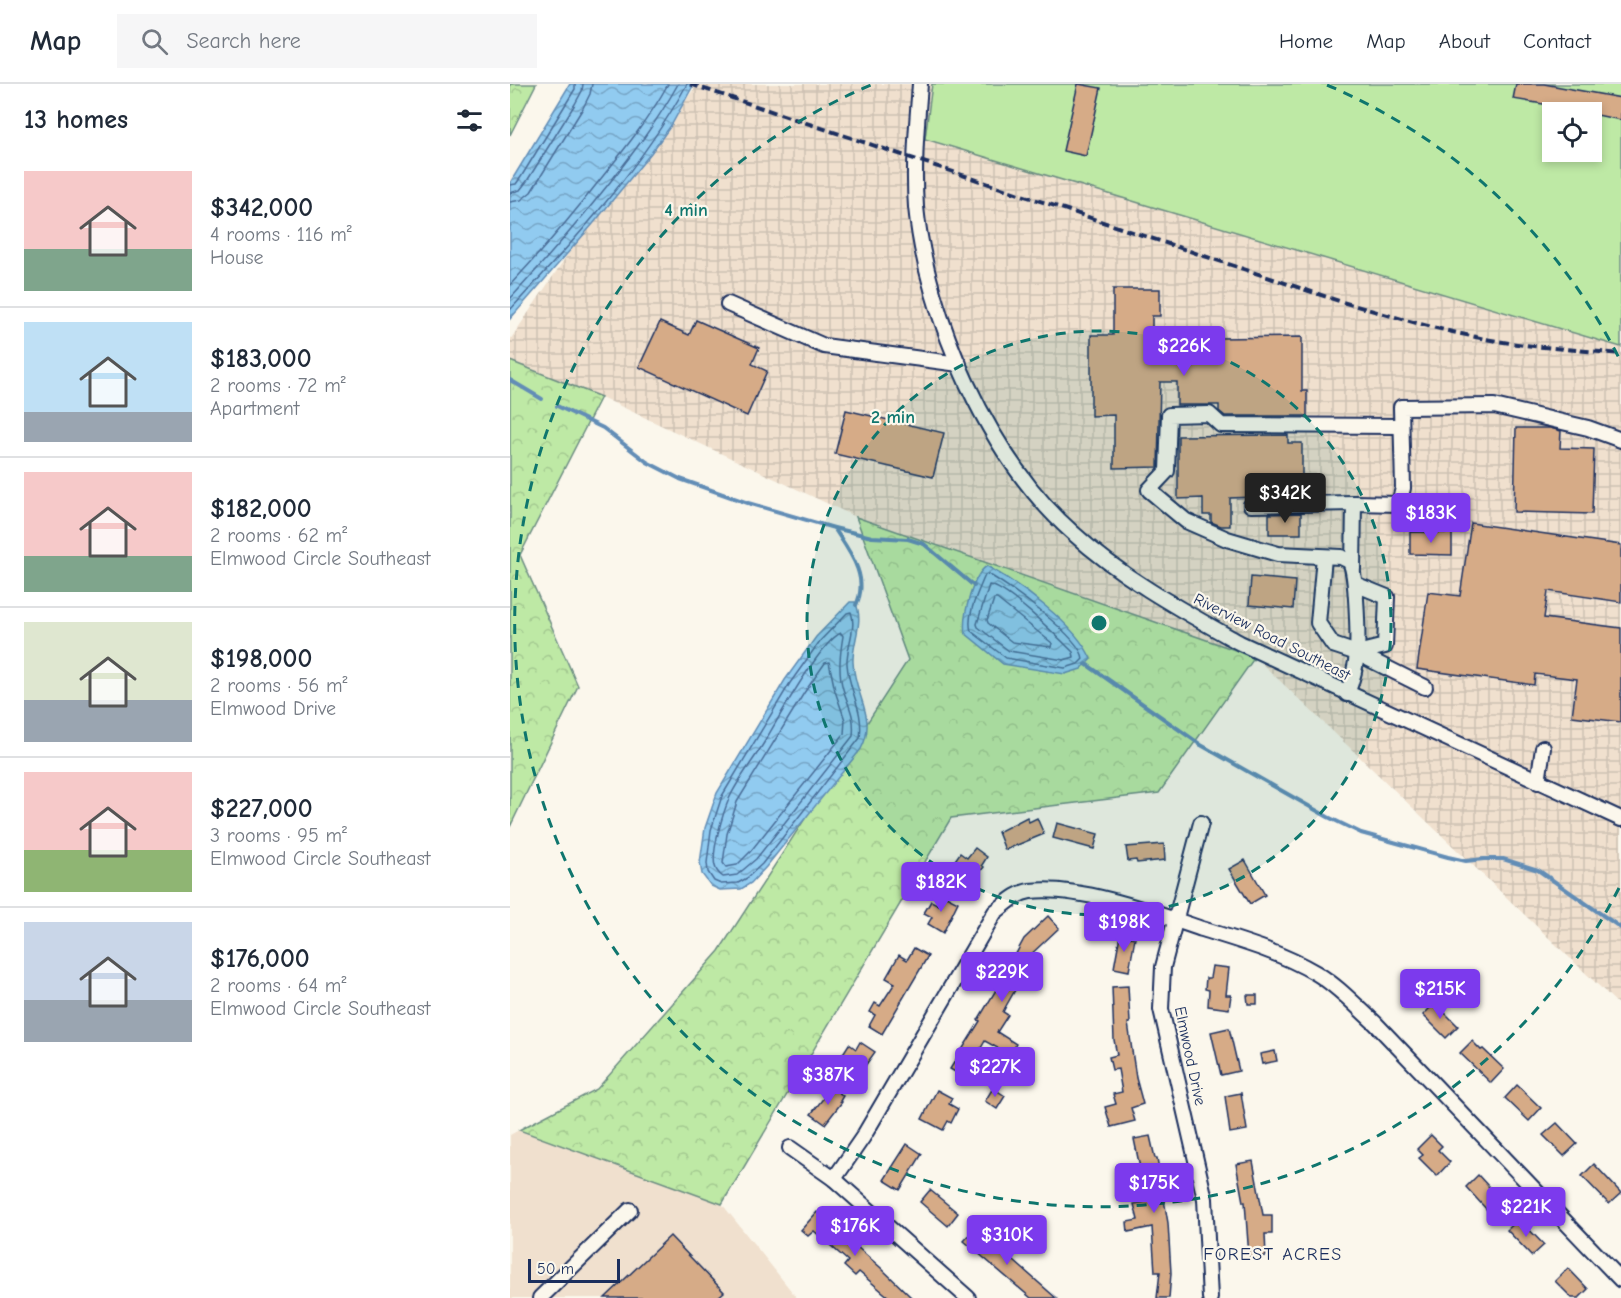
<!DOCTYPE html>
<html lang="en">
<head>
<meta charset="utf-8">
<style>
	body { margin:0; font-family:"Comic Neue",sans-serif; background:#f6f6f7; color:#1f2937; height:100vh; display:flex; flex-direction:column; font-size:22px; white-space:nowrap }
	* { box-sizing:border-box; margin:0 }
	p { font-size:20px; color:#747a83 }
	.icon { flex:none; width:33px; height:33px; fill:none; stroke:currentColor; stroke-width:2; stroke-linecap:round; stroke-linejoin:round }
	.map { position:relative; flex:1; overflow:hidden }
	.drawer { display:flex; flex-direction:column; background:#fff; width:510px }
	.drawer>* { flex:none }
	.tools { position:absolute; left:1032px; top:18px; display:grid; gap:12px }
	.tools a { display:grid; place-items:center; width:60px; height:60px; border-radius:0px; background:#fff; box-shadow:0 3px 9px #0003; font-size:30px }
	.scale { position:absolute; left:18px; bottom:15px; width:92px; box-sizing:border-box; padding-left:6px; border:3px solid #1b2f5e; border-top:0; font-size:16px; line-height:21px; white-space:nowrap; color:#1b2f5e; -webkit-text-stroke:4px #fbf7ec; paint-order:stroke }
	.price { position:absolute; translate:-50% -51px; padding:0 14px; border-radius:6px; background:#7c3aed; color:#fff; font-size:20px; line-height:39px; filter:drop-shadow(0 2px 3px #0008) }
	.price::after { content:''; position:absolute; left:50%; top:36px; width:18px; height:14px; margin-left:-9px; background:inherit; clip-path:polygon(0 0,100% 0,50% 100%) }
	.price.current { background:#222; color:#fff }
	ul { padding:0; list-style:none }
	li { display:flex; align-items:center; gap:18px; height:150px; padding:0 24px }
	li+li { border-top:2px solid #e0e1e3 }
	li span { display:grid; place-items:center; flex:none; width:168px; height:120px; border-radius:0px; color:#555 }
	li>.icon { margin-inline-start:auto }
	span .icon { width:72px; height:72px; fill:#fffc; stroke-width:1 }
	li b { font-size:26px }
	h2 { display:flex; justify-content:space-between; align-items:center; height:72px; padding:0 24px; font-size:26px }
	header { display:flex; align-items:center; gap:36px; box-sizing:border-box; height:84px; padding:0 30px; background:#fff; border-bottom:2px solid #e0e1e3 }
	header strong { font-size:28px }
	nav { display:flex; gap:33px; margin-inline-start:auto; font-size:21px }
	.search { width:420px; height:54px; background:#f6f6f7; display:flex; align-items:center; gap:15px; box-sizing:border-box; padding:0 21px; border-radius:0px; color:#747a83; font-size:22px }
	main { display:flex; flex:1; min-height:0 }
	.map>svg:first-child { display:block }
	.built { fill:#f0e0ce }
	.industrial { fill:url(#industrial-grid) }
	.forest { fill:url(#forest-crowns); stroke:#6c8c82; stroke-width:1.5 }
	.pitch { fill:#bee9a5; stroke:#6c8c82; stroke-width:1.5; fill-rule:evenodd }
	.water { fill:url(#water-waves); stroke:#628db6; stroke-width:1.5 }
	.lines { fill:none; stroke-linecap:round; stroke-linejoin:round }
	.shore { stroke:#4a6d98; stroke-width:1.5 }
	.stream { stroke:#628db6; stroke-width:4 }
	.building { fill:#d6ab87; stroke:#1b2f5e; stroke-width:1.5 }
	.minor-casing { stroke:#1b2f5e; stroke-width:18 }
	.minor { stroke:#fbf7ec; stroke-width:14 }
	.rail { stroke:#1b2f5e; stroke-width:4; stroke-dasharray:9 4.5; stroke-linecap:butt }
	.ring { fill:none; stroke:#0f766e; stroke-width:3; stroke-dasharray:10 8 }
	.labels { text-anchor:middle; dominant-baseline:central; stroke-width:4.5; stroke-linejoin:round; paint-order:stroke }
	.street-label { font-size:16px; fill:#1b2f5e; stroke:#fbf7ec }
	.neighbourhood-label { font-size:18px; letter-spacing:1.5px; fill:#1b2f5e; stroke:#fbf7ec }
	.centre { fill:#0f766e; stroke:#fbf7ec; stroke-width:3 }
	.ring-label { font-size:18px; text-anchor:middle; font-weight:bold; fill:#0f766e; stroke:#fbf7ec; stroke-width:4.5; stroke-linejoin:round; paint-order:stroke }
</style>
</head>
<body>
<header>
<strong>Map</strong>
<div class="search"><svg class="icon" aria-label="search" viewBox="0 0 24 24"><circle cx="10" cy="10" r="6"/><path d="M15 15l6 6"/></svg>Search here</div>
<nav><a>Home</a><a>Map</a><a>About</a><a>Contact</a></nav>
</header>
<main>
<section class="drawer">
<h2>13 homes<svg class="icon" aria-label="filters" viewBox="0 0 24 24"><path d="M4 7h16M4 17h16"/><circle cx="9" cy="7" r="2"/><circle cx="15" cy="17" r="2"/></svg></h2>
<ul>
<li><span style="background:linear-gradient(#f6c9c9 65%,#7fa58c 0)"><svg class="icon" aria-label="home" viewBox="0 0 24 24"><path d="M3 11l9-7 9 7M6 9v11h12V9"/></svg></span><div><b>$342,000</b><p>4 rooms · 116 m²</p><p>House</p></div></li>
<li><span style="background:linear-gradient(#bfe0f5 75%,#9aa5b1 0)"><svg class="icon" aria-label="home" viewBox="0 0 24 24"><path d="M3 11l9-7 9 7M6 9v11h12V9"/></svg></span><div><b>$183,000</b><p>2 rooms · 72 m²</p><p>Apartment</p></div></li>
<li><span style="background:linear-gradient(#f6c9c9 70%,#7fa58c 0)"><svg class="icon" aria-label="home" viewBox="0 0 24 24"><path d="M3 11l9-7 9 7M6 9v11h12V9"/></svg></span><div><b>$182,000</b><p>2 rooms · 62 m²</p><p>Elmwood Circle Southeast</p></div></li>
<li><span style="background:linear-gradient(#dfe7d0 65%,#9aa5b1 0)"><svg class="icon" aria-label="home" viewBox="0 0 24 24"><path d="M3 11l9-7 9 7M6 9v11h12V9"/></svg></span><div><b>$198,000</b><p>2 rooms · 56 m²</p><p>Elmwood Drive</p></div></li>
<li><span style="background:linear-gradient(#f6c9c9 65%,#8fb573 0)"><svg class="icon" aria-label="home" viewBox="0 0 24 24"><path d="M3 11l9-7 9 7M6 9v11h12V9"/></svg></span><div><b>$227,000</b><p>3 rooms · 95 m²</p><p>Elmwood Circle Southeast</p></div></li>
<li><span style="background:linear-gradient(#c9d6e8 65%,#9aa5b1 0)"><svg class="icon" aria-label="home" viewBox="0 0 24 24"><path d="M3 11l9-7 9 7M6 9v11h12V9"/></svg></span><div><b>$176,000</b><p>2 rooms · 64 m²</p><p>Elmwood Circle Southeast</p></div></li>
</ul>
</section>
<div class="map">
<svg width="1111" height="1214" viewBox="0 0 1111 1214">
	<defs>
		<pattern id="industrial-grid" width="8" height="8" patternUnits="userSpaceOnUse" patternTransform="scale(1.5)"><rect width="8" height="8" fill="#f0e0ce"/><path d="M0 4h8M4 0v8" fill="none" stroke="#cdc0b3"/></pattern>
		<pattern id="forest-crowns" width="20" height="18" patternUnits="userSpaceOnUse" patternTransform="scale(1.5)"><rect width="20" height="18" fill="#bee9a5"/><path d="M2 6a3 3 0 1 1 6 0M12 15a3 3 0 1 1 6 0" fill="none" stroke="#a3c890"/></pattern>
		<pattern id="water-waves" width="16" height="10" patternUnits="userSpaceOnUse" patternTransform="scale(1.5)"><rect width="16" height="10" fill="#91cbf0"/><path d="M0 5q4-4 8 0t8 0" fill="none" stroke="#76a5c6"/></pattern>
	</defs>
	<rect width="100%" height="100%" fill="#fbf7ec"/>
	<filter id="ink" filterUnits="userSpaceOnUse"><feTurbulence type="fractalNoise" baseFrequency=".0167" numOctaves="2"/><feDisplacementMap in="SourceGraphic" scale="12" xChannelSelector="R" yChannelSelector="G"/><feConvolveMatrix kernelMatrix="1 2 1 2 8 2 1 2 1" color-interpolation-filters="sRGB"/></filter>
	<g filter="url(#ink)">
		<!-- built -->
		<path class="built" d="M 9,1046 L 212,1120 L 287,1214 L 0,1214 L 0,1051 Z"/>
		<!-- industrial -->
		<path class="industrial" d="M 188,0 L 422,0 L 416,55 L 1111,263 L 1111,923 L 745,573 L 346,433 L 91,313 L 0,277 L 0,256 L 62,164 Z"/>
		<!-- forest -->
		<g class="forest">
			<path d="M 0,0 L 26,0 L 0,51 Z"/>
			<path d="M 0,277 L 91,313 L 10,471 L 68,602 L 0,743 Z"/>
			<path d="M 346,433 L 745,573 L 649,709 L 441,734 L 212,1120 L 9,1046 L 87,1005 L 209,867 L 398,576 Z"/>
		</g>
		<!-- pitch -->
		<path class="pitch" d="M 422,0 L 1111,0 L 1111,263 L 415,55 ZM 1042,28 L 1082,28 L 1082,68 L 1042,68 Z"/>
		<!-- water -->
		<g class="water">
			<path d="M 60,0 L 184,0 L 162,40 L 141,69 L 83,140 L 0,235 L 0,99 Z"/>
			<path d="M 477,482 C 510,501 566,540 581,575 L 571,585 L 555,590 L 493,580 L 455,549 C 452,533 463,490 477,482 Z"/>
			<path d="M 340,518 L 345,518 C 355,537 342,558 343,578 C 344,611 368,633 351,665 L 256,783 L 241,799 L 231,805 L 210,806 L 201,802 L 192,790 L 190,779 L 195,744 L 207,709 L 275,596 L 306,553 Z"/>
		</g>
		<g class="lines">
			<!-- shore -->
			<g class="shore">
				<path d="M 0,101 L 6,100 L 11,93 L 65,5 L 65,0"/>
				<path d="M 0,109 L 10,106 L 17,97 L 65,20 L 72,7 L 73,0"/>
				<path d="M 0,118 L 11,116 L 21,108 L 73,24 L 80,10 L 82,0"/>
				<path d="M 0,201 C 31,168 61,133 89,97 C 114,66 139,35 158,0"/>
				<path d="M 0,215 C 34,178 66,141 97,102 C 124,68 147,38 168,0"/>
				<path d="M 0,226 C 64,157 132,83 177,0"/>
				<path d="M 478,490 C 498,501 572,554 573,575 L 568,580 L 555,584 L 496,574 L 461,547 C 456,531 469,506 475,491 Z"/>
				<path d="M 479,501 C 496,502 549,554 563,568 L 564,573 L 554,576 L 499,567 L 468,543 L 467,540 Z"/>
				<path d="M 484,515 L 487,515 L 542,559 L 541,563 L 502,558 L 478,539 L 477,536 Z"/>
				<path d="M 341,528 C 347,544 336,564 337,580 C 339,609 354,624 350,654 L 252,780 L 237,794 L 228,799 L 211,800 L 204,797 L 198,788 L 197,779 L 201,746 L 212,712 L 280,599 L 310,557 L 337,529 Z"/>
				<path d="M 331,549 L 333,552 C 330,570 328,588 333,605 C 339,624 345,631 343,652 L 246,775 L 227,791 L 213,793 C 209,790 206,787 205,782 C 201,768 213,729 219,715 C 228,695 244,676 255,657 C 268,635 311,557 331,549 Z"/>
				<path d="M 319,578 L 325,607 L 335,636 L 334,650 L 240,768 L 227,781 L 216,783 L 213,779 L 217,750 L 227,718 L 294,609 L 315,579 Z"/>
			</g>
			<!-- stream -->
			<g class="stream">
				<path d="M 0,296 L 32,315"/>
				<path d="M 47,322 L 93,344 L 137,378 L 170,395 L 238,419 L 324,444 L 362,453 L 398,455 L 414,460 L 464,502"/>
				<path d="M 324,444 C 339,467 360,493 346,521"/>
				<path d="M 576,580 L 691,661 L 818,733 L 851,749 L 938,773 L 956,777 L 974,775 L 993,775 L 1028,786 L 1111,844"/>
			</g>
		</g>
		<!-- building -->
		<g class="building">
			<path d="M 568,0 L 591,4 L 576,72 L 553,67 Z"/>
			<path d="M 1006,0 L 1034,0 L 1111,14 L 1111,36 L 1082,30 L 1082,28 L 1003,15 Z"/>
			<path d="M 603,205 L 650,205 L 650,232 L 642,232 L 642,266 L 708,266 L 708,254 L 792,253 L 792,307 L 797,307 L 797,332 L 715,332 L 709,327 L 709,321 L 667,321 L 667,298 L 650,298 L 648,383 L 604,384 L 604,331 L 581,332 L 581,251 L 603,251 Z"/>
			<path d="M 186,236 L 249,264 L 242,280 L 257,287 L 237,332 L 129,283 L 150,238 L 179,251 Z"/>
			<path d="M 336,326 L 434,349 L 423,393 L 325,370 Z"/>
			<path d="M 1006,344 L 1040,344 L 1051,347 L 1050,364 L 1084,365 L 1082,430 L 1004,428 Z"/>
			<path d="M 778,351 L 778,359 L 792,359 L 792,411 L 720,414 L 720,442 L 711,442 L 701,438 L 701,431 L 693,431 L 693,414 L 668,415 L 668,352 Z"/>
			<path d="M 791,429 L 791,450 L 759,450 L 759,430 Z"/>
			<path d="M 961,439 L 1111,461 L 1111,518 L 1038,507 L 1034,534 L 1111,544 L 1111,638 L 1062,632 L 1067,595 L 1025,590 L 1024,601 L 907,585 L 918,508 L 950,512 Z"/>
			<path d="M 900,448 L 942,449 L 942,471 L 900,470 Z"/>
			<path d="M 741,493 L 785,497 L 783,525 L 739,521 Z"/>
			<path d="M 517,733 L 519,738 L 527,734 L 534,750 L 495,766 L 488,748 Z"/>
			<path d="M 547,739 L 588,750 L 584,765 L 543,754 Z"/>
			<path d="M 654,760 L 655,776 L 627,779 L 626,776 L 618,777 L 616,763 Z"/>
			<path d="M 465,764 L 477,773 L 472,781 L 474,783 L 459,801 L 441,788 L 446,781 L 443,779 L 450,769 L 457,774 Z"/>
			<path d="M 735,776 L 755,811 L 740,820 L 719,785 Z"/>
			<path d="M 434,811 L 448,818 L 433,849 L 418,840 L 422,833 L 414,829 L 421,817 L 429,821 Z"/>
			<path d="M 538,832 L 549,844 L 516,875 L 521,878 L 496,922 L 493,928 L 498,931 L 487,948 L 506,960 L 500,971 L 475,957 L 462,980 L 467,983 L 461,994 L 456,991 L 454,993 L 440,985 L 470,937 L 468,936 L 489,901 L 486,899 L 493,888 L 495,890 L 514,855 Z"/>
			<path d="M 610,851 L 625,854 L 619,887 L 604,884 Z"/>
			<path d="M 404,864 L 418,872 L 372,950 L 359,942 L 365,931 L 360,928 L 365,919 L 370,922 L 385,899 L 376,894 L 389,871 L 397,876 Z"/>
			<path d="M 702,882 L 719,884 L 716,911 L 721,911 L 719,925 L 698,922 L 699,906 L 695,905 L 696,894 L 700,894 Z"/>
			<path d="M 618,902 L 620,939 L 618,939 L 626,994 L 633,1020 L 621,1024 L 625,1037 L 601,1043 L 595,1023 L 606,1020 L 603,1010 L 612,1008 L 608,985 L 602,986 L 599,973 L 607,971 L 604,956 L 602,903 Z"/>
			<path d="M 737,911 L 747,911 L 747,920 L 738,920 Z"/>
			<path d="M 925,919 L 948,942 L 936,954 L 913,931 Z"/>
			<path d="M 719,944 L 729,987 L 711,991 L 701,948 Z"/>
			<path d="M 962,957 L 971,966 L 973,965 L 994,985 L 981,999 L 950,969 Z"/>
			<path d="M 350,958 L 365,968 L 345,996 L 332,988 L 340,976 L 332,971 L 339,960 L 346,965 Z"/>
			<path d="M 765,967 L 767,977 L 752,980 L 750,970 Z"/>
			<path d="M 1007,1001 L 1031,1024 L 1019,1037 L 995,1014 Z"/>
			<path d="M 322,1003 L 333,1012 L 330,1017 L 332,1018 L 315,1040 L 301,1030 Z"/>
			<path d="M 483,1004 L 495,1012 L 487,1025 L 475,1017 Z"/>
			<path d="M 427,1006 L 442,1014 L 439,1020 L 448,1025 L 441,1039 L 438,1037 L 433,1046 L 412,1035 Z"/>
			<path d="M 731,1009 L 737,1046 L 720,1049 L 715,1012 Z"/>
			<path d="M 1047,1039 L 1067,1060 L 1054,1072 L 1033,1051 Z"/>
			<path d="M 921,1051 L 932,1062 L 928,1066 L 940,1078 L 927,1092 L 909,1074 L 913,1071 L 907,1065 Z"/>
			<path d="M 640,1052 L 645,1074 L 647,1074 L 658,1139 L 661,1189 L 659,1214 L 647,1214 L 650,1188 L 645,1188 L 642,1143 L 618,1148 L 617,1138 L 628,1136 L 624,1120 L 637,1118 L 624,1055 Z"/>
			<path d="M 397,1060 L 412,1070 L 390,1106 L 374,1096 Z"/>
			<path d="M 743,1077 L 753,1131 L 762,1131 L 762,1150 L 755,1150 L 756,1172 L 739,1173 L 735,1118 L 733,1118 L 726,1080 Z"/>
			<path d="M 1084,1080 L 1111,1109 L 1099,1120 L 1072,1092 Z"/>
			<path d="M 968,1091 L 989,1114 L 977,1126 L 956,1103 Z"/>
			<path d="M 420,1106 L 448,1129 L 438,1142 L 410,1118 Z"/>
			<path d="M 307,1128 L 370,1183 L 402,1214 L 380,1214 L 349,1188 L 345,1192 L 334,1182 L 338,1177 L 304,1147 L 298,1152 L 291,1146 Z"/>
			<path d="M 1009,1135 L 1034,1161 L 1022,1172 L 997,1146 Z"/>
			<path d="M 465,1145 L 504,1177 L 546,1214 L 521,1214 L 454,1157 Z"/>
			<path d="M 160,1152 L 214,1208 L 207,1214 L 95,1214 Z"/>
			<path d="M 1058,1184 L 1078,1205 L 1069,1214 L 1062,1214 L 1045,1197 Z"/>
		</g>
		<g class="lines">
			<defs>
				<g id="minor">
					<path d="M 410,0 C 407,40 403,83 406,123 C 417,234 479,375 563,449 C 612,494 673,527 730,559 L 1111,735"/>
					<path d="M 218,220 L 314,262 L 449,280"/>
					<path d="M 844,419 L 889,420 L 893,404 L 891,323 L 984,322 L 1078,344 L 1111,356"/>
					<path d="M 741,421 L 844,419 L 843,485"/>
					<path d="M 814,473 L 808,539 L 823,561 L 847,569 L 915,603"/>
					<path d="M 845,500 L 877,513 L 875,562 L 847,569"/>
					<path d="M 837,610 C 842,597 846,583 847,569 C 848,555 847,486 839,477 C 838,476 832,474 831,473 L 768,470 L 717,455 L 676,437 L 639,406 L 657,387 L 659,331 L 699,330 L 711,341 L 891,342"/>
					<path d="M 1028,698 L 1033,664"/>
					<path d="M 691,739 L 653,883 L 651,925 L 695,1115 L 700,1214"/>
					<path d="M 280,1064 L 324,1095 L 458,1214"/>
					<path d="M 324,1095 L 353,1053 L 485,828 C 496,820 506,809 520,807 C 569,801 645,829 692,845 C 731,857 770,868 806,889 C 828,902 846,922 865,939 L 1111,1196"/>
					<path d="M 30,1214 L 120,1126"/>
				</g>
			</defs>
			<!-- minor casing -->
			<use href="#minor" class="minor-casing"/>
			<!-- minor -->
			<use href="#minor" class="minor"/>
			<!-- rail -->
			<path class="rail" d="M 180,0 L 832,218 C 875,230 917,243 961,252 C 1010,263 1061,265 1111,270"/>
		</g>
	</g>
	<!-- distance rings -->
	<circle cx="589" cy="539" r="292" fill="#0f766e" fill-opacity=".12"/>
	<g class="ring">
		<circle cx="589" cy="539" r="292"/>
		<path d="M1109 804A584 584 0 1 1 361 1M817 1A584 584 0 0 1 1109 274"/>
	</g>
	<g class="labels">
		<!-- street labels -->
		<g class="street-label">
			<text transform="translate(762 553) rotate(27)">Riverview Road Southeast</text>
			<text transform="translate(680 972) rotate(78)">Elmwood Drive</text>
		</g>
		<!-- neighbourhood labels -->
		<g class="neighbourhood-label">
			<text x="763" y="1170">FOREST ACRES</text>
		</g>
	</g>
	<circle cx="589" cy="539" r="9" class="centre"/>
	<g class="ring-label">
		<text x="176" y="132">4 min</text>
		<text x="383" y="339">2 min</text>
	</g>
</svg>
<div class="tools">
<a><svg class="icon" aria-label="locate" viewBox="0 0 24 24"><circle cx="12" cy="12" r="6"/><path d="M12 2v4M12 18v4M2 12h4M18 12h4"/></svg></a>
</div>
<div class="scale">50 m</div>
<b class="price" style="left:674px;top:293px">$226K</b>
<b class="price current" style="left:775px;top:440px">$342K</b>
<b class="price" style="left:921px;top:460px">$183K</b>
<b class="price" style="left:431px;top:829px">$182K</b>
<b class="price" style="left:614px;top:869px">$198K</b>
<b class="price" style="left:492px;top:919px">$229K</b>
<b class="price" style="left:930px;top:936px">$215K</b>
<b class="price" style="left:485px;top:1014px">$227K</b>
<b class="price" style="left:318px;top:1022px">$387K</b>
<b class="price" style="left:644px;top:1130px">$175K</b>
<b class="price" style="left:1016px;top:1154px">$221K</b>
<b class="price" style="left:345px;top:1173px">$176K</b>
<b class="price" style="left:497px;top:1182px">$310K</b>
</div>
</main>
</body>
</html>
